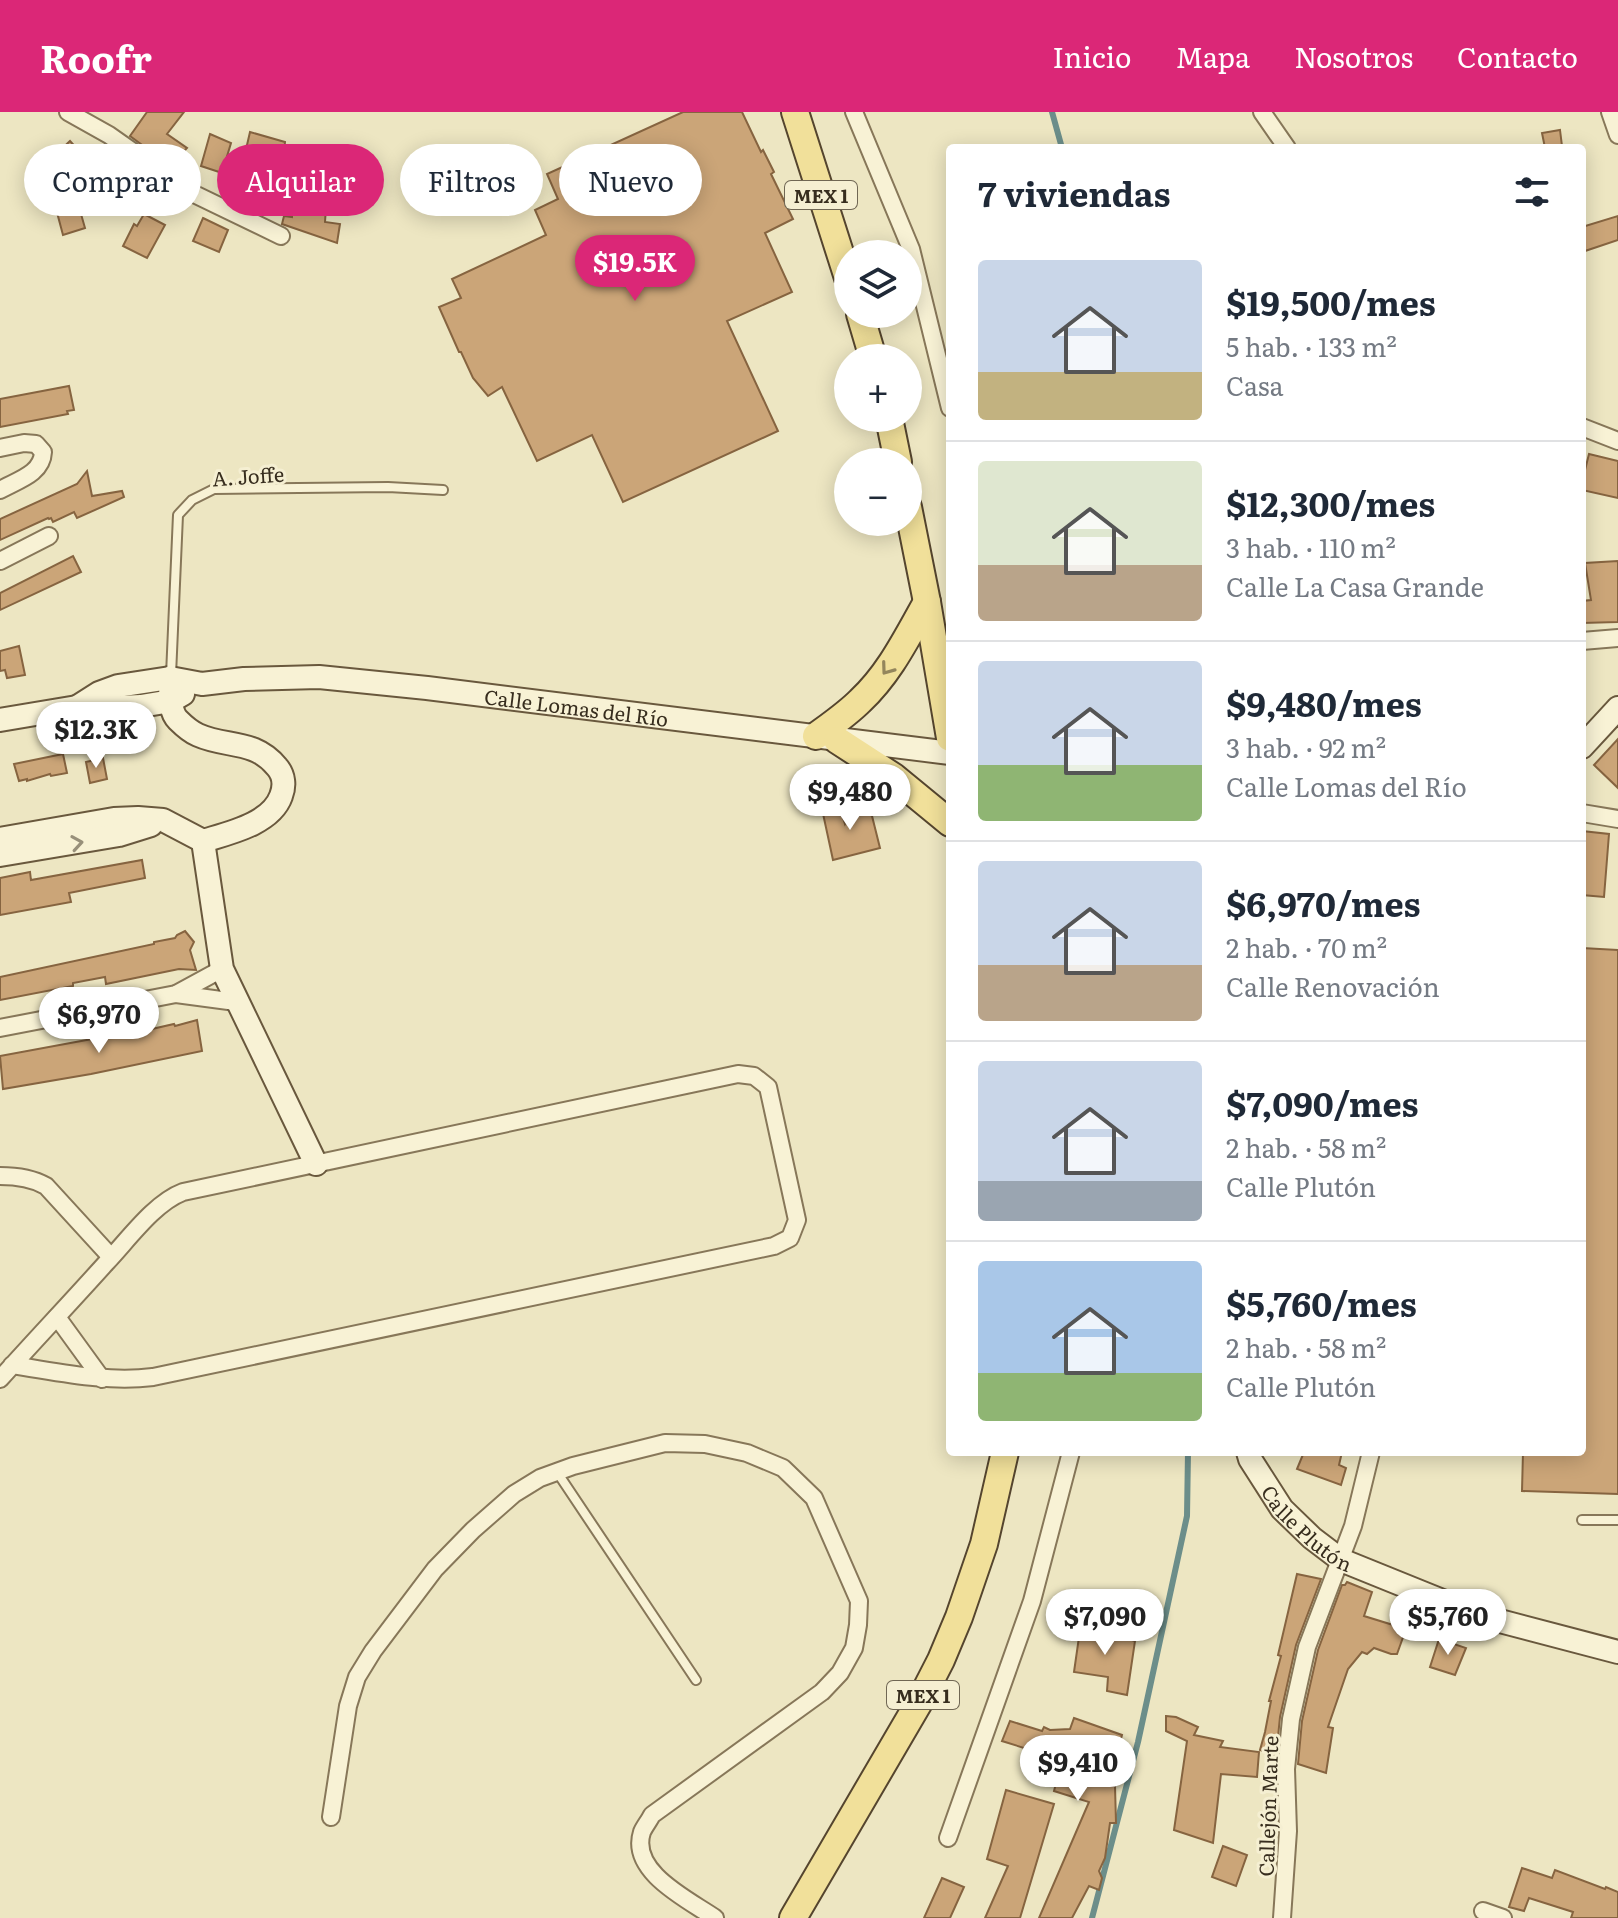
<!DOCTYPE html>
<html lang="es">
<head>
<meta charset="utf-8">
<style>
	body { margin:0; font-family:Literata,serif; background:#f2f2f3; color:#1f2937; height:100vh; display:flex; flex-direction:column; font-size:30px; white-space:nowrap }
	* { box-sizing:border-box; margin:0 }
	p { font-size:26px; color:#747a83 }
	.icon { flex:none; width:44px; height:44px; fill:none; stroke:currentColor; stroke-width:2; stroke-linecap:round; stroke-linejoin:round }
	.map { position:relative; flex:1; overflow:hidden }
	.side { position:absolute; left:946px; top:32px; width:640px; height:1312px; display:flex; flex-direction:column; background:#fff; border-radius:8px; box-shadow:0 4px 20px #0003 }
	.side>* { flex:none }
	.hud { position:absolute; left:24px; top:32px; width:760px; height:72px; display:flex; gap:16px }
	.fabs { position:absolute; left:834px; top:128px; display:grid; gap:16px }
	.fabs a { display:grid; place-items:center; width:88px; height:88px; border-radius:50%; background:#fff; box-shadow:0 4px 20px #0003; font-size:40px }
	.price { position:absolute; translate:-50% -68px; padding:0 18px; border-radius:28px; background:#fff; color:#222; font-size:26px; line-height:52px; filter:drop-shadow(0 2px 4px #0008) }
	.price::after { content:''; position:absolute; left:50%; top:48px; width:24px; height:18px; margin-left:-12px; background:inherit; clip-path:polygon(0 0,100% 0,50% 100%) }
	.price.active { background:#db2777; color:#fff }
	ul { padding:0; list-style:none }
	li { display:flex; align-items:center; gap:24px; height:200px; padding:0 32px }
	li+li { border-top:2px solid #e0e1e3 }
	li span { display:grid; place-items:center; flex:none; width:224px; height:160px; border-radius:8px; color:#555 }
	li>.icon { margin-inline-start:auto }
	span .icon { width:96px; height:96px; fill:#fffc; stroke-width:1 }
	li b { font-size:34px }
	h2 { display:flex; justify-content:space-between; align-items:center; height:96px; padding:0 32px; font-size:34px }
	.pill { padding:0 28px; border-radius:36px; background:#fff; box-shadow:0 4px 20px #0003; font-size:28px; line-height:72px }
	.pill.active { background:#db2777; color:#fff }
	header { display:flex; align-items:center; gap:48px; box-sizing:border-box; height:112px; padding:0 40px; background:#db2777; color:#fff }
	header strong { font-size:38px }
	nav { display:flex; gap:44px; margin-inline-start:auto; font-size:28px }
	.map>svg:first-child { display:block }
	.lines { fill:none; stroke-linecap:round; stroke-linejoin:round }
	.stream { stroke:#6c8e8a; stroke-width:6 }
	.building { fill:#cba578; stroke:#866440; stroke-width:2 }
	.lane-casing { stroke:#877759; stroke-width:12 }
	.street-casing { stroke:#877759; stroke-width:20 }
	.secondary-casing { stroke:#69583d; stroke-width:26 }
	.primary-casing { stroke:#55452e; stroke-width:30 }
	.lane { stroke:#f8f2d5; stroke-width:8 }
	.street { stroke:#f8f2d5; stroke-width:16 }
	.secondary { stroke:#f8f2d5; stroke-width:22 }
	.primary { stroke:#f1e09a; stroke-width:26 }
	.oneway { stroke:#94865c }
	.oneway2 { stroke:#98907a }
	.labels { text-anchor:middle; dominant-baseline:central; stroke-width:6; stroke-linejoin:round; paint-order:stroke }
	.shield { fill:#f5efd2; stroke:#706754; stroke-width:2 }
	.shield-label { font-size:18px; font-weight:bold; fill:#372d1e }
	.street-label { font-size:20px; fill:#372d1e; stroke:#f5efd2 }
</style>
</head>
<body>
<header>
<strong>Roofr</strong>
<nav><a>Inicio</a><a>Mapa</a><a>Nosotros</a><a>Contacto</a></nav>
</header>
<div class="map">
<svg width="1618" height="1806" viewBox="0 0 1618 1806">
	<rect width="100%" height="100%" fill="#ede6c2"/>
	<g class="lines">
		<!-- stream -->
		<g class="stream">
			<path d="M 1052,0 L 1062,36"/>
			<path d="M 1092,1806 L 1138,1630 L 1187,1404 L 1188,1340"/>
		</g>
	</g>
	<!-- building -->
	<g class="building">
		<path d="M 147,0 L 184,0 L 167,22 L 187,36 L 174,50 L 157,36 L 153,41 L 130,24 Z"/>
		<path d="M 683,0 L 742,0 L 761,40 L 763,38 L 774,60 L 771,62 L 793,107 L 765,121 L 792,180 L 727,209 L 778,319 L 623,390 L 592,323 L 537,349 L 502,275 L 488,284 L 473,266 L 461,240 L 459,240 L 439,195 L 461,186 L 452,167 L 546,123 L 535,98 L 558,87 L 547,62 Z"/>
		<path d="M 1560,18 L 1562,34 L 1545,36 L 1542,21 Z"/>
		<path d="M 250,20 L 285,30 L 282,59 L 308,62 L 308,66 L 328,66 L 325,110 L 340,112 L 337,131 L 282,112 L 284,104 L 292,105 L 292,99 L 257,89 L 266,52 L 244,46 Z"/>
		<path d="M 210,22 L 231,31 L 222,61 L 201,54 Z"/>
		<path d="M 70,29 L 87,48 L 113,73 L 86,88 L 49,49 Z"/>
		<path d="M 77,88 L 85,116 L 63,123 L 55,93 Z"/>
		<path d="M 144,102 L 165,113 L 147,146 L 123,134 L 134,112 L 137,114 Z"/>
		<path d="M 1618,104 L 1618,128 L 1582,140 L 1582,115 Z"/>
		<path d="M 203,106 L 228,118 L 219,140 L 193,129 Z"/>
		<path d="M 69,274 L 74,298 L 67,299 L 68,302 L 0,315 L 0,287 Z"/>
		<path d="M 1589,342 L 1618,349 L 1618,386 L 1582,378 L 1582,370 Z"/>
		<path d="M 87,359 L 92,384 L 122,379 L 124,385 L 77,406 L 74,400 L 53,410 L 51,406 L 49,407 L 48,406 L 0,428 L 0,407 L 77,372 Z"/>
		<path d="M 73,444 L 81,460 L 0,498 L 0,481 Z"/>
		<path d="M 1618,449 L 1618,510 L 1582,511 L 1582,489 L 1591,488 L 1585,451 Z"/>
		<path d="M 19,534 L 25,563 L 7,566 L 5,558 L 0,559 L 0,539 Z"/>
		<path d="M 1618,627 L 1618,676 L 1594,653 Z"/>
		<path d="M 63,642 L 67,661 L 51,664 L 50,662 L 27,669 L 27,667 L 19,669 L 14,652 Z"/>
		<path d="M 103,646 L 107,667 L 90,671 L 86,650 Z"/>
		<path d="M 839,693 L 845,712 L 855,694 L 872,704 L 880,736 L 833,748 L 822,697 Z"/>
		<path d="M 1582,719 L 1609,722 L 1604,785 L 1582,783 Z"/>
		<path d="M 142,748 L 145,766 L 69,781 L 71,790 L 0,803 L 0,766 L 30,760 L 31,768 Z"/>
		<path d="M 185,819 L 194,830 L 190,838 L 196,858 L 179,857 L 106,872 L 105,865 L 73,871 L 73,874 L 0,888 L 0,865 L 154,832 L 154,830 L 175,826 L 177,823 Z"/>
		<path d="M 1582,836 L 1618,838 L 1618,1382 L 1522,1379 L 1523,1340 L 1582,1340 Z"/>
		<path d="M 197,908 L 202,939 L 91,962 L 3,977 L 0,944 L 130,920 L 130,922 L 174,912 L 175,914 Z"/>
		<path d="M 1304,1340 L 1342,1340 L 1339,1353 L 1346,1356 L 1341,1373 L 1297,1357 Z"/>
		<path d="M 1297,1462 L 1321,1467 L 1296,1533 L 1280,1605 L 1276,1645 L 1260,1638 L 1265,1620 L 1271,1589 L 1269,1589 L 1281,1544 L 1278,1543 Z"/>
		<path d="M 1347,1470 L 1372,1480 L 1364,1504 L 1406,1517 L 1397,1542 L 1391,1542 L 1374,1536 L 1367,1542 L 1362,1540 L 1348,1557 L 1328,1615 L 1333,1616 L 1326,1661 L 1298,1652 L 1302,1609 L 1318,1538 L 1342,1473 L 1345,1473 Z"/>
		<path d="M 1081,1511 L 1135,1529 L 1127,1583 L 1107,1579 L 1108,1565 L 1074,1560 Z"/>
		<path d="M 1439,1527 L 1466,1536 L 1455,1563 L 1430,1555 Z"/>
		<path d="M 1166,1604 L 1176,1605 L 1198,1615 L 1194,1623 L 1223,1629 L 1220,1635 L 1259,1640 L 1257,1665 L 1221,1662 L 1213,1731 L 1174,1718 L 1187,1629 L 1166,1619 Z"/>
		<path d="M 1074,1606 L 1122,1623 L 1109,1673 L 1115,1674 L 1116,1711 L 1110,1711 L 1105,1746 L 1099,1759 L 1102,1766 L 1099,1778 L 1089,1774 L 1072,1806 L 1039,1806 L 1089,1690 L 1054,1679 L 1062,1648 L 1002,1629 L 1010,1609 L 1042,1619 L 1044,1615 L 1050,1618 L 1070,1617 Z"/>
		<path d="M 1006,1678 L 1054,1692 L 1020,1806 L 985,1806 L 1008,1754 L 987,1747 Z"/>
		<path d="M 1223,1734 L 1247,1743 L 1236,1774 L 1212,1765 Z"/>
		<path d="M 1522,1756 L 1552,1766 L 1555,1758 L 1605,1777 L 1606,1775 L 1618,1780 L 1618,1806 L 1571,1806 L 1573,1800 L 1529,1786 L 1524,1799 L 1509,1795 Z"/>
		<path d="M 942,1766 L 964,1775 L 950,1806 L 924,1806 Z"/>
	</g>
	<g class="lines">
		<defs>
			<g id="lane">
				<path d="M 171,563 L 178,403 L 192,388 L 214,377 L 388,375 L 443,378"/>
				<path d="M 557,1360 L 696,1568"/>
				<path d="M 1582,1408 L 1618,1408"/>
			</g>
			<g id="street">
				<path d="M 68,0 L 109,23 L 190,80 L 281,124"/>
				<path d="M 854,0 L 911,137 L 950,296"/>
				<path d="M 1262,0 L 1287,36"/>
				<path d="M 1610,0 L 1618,23"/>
				<path d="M 1582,315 L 1618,329"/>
				<path d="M 0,336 L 24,331 L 36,332 L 43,340 C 42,362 18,368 0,378"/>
				<path d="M 0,449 L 49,424"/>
				<path d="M 1582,529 L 1618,526"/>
				<path d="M 1582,701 L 1618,707"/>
				<path d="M 176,882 L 236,890"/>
				<path d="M 0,916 L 176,882 L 222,857"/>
				<path d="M 0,1064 C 16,1064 32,1066 46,1074 L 111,1145"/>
				<path d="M 57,1205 L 102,1267"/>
				<path d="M 0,1267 C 35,1228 71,1190 106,1151 C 128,1128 154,1091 183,1080 L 738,962 L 754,964 L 768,975 L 797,1108 L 790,1126 L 774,1134 L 153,1265 C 106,1271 59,1260 12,1253"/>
				<path d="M 331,1705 L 348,1594 L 357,1565 L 373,1539 L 435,1457 L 473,1418 L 514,1382 L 540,1366 L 573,1354 L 665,1331 L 705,1332 L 747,1341 L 783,1356 L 814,1386 L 859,1489 L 858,1513 L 854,1536 L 840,1561 L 822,1580 L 652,1703 C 649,1709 644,1715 642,1720 C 629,1760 689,1788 715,1806"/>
				<path d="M 948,1726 L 1032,1489 L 1071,1340"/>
				<path d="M 1483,1799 L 1503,1806"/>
				<path d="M 1282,1806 L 1288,1719 L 1286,1657 L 1291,1607 L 1307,1535 L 1353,1414 L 1371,1340"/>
			</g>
			<g id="secondary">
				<path id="s1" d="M 77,595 L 99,581 L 118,574 L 170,566 L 202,572 L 244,567 L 319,565 L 427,576 L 950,641"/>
				<path d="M 0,608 L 77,595 L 103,596 L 141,594 L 171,589 L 183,582"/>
				<path d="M 1582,635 L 1618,596"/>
				<path d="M 0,727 L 114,707 L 138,706 L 163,708 L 203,729 C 229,721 271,712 281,684 C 285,674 284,663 277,655 C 254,627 227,636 198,623 C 191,620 183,613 178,608 C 168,598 171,579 170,566"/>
				<path d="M 203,729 L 222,857 L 316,1052"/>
				<path d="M 0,743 L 119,723 L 151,713"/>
				<path id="s2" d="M 1248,1340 L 1250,1347 L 1282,1397 L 1312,1426 L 1341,1448 L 1477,1503 L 1618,1540"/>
			</g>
			<g id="primary">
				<path d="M 795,0 L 848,166"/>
				<path d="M 860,202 L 873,246"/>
				<path d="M 889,306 L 898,350"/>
				<path d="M 908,395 L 927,490 L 950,626"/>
				<path d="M 816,624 C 831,613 847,602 860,589 C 890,561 907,525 927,490"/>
				<path d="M 837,628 L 894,665 L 950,711"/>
				<path d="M 793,1806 L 921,1587 L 941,1548 L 959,1505 L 984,1432 L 1005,1340"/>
			</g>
		</defs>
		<!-- lane casing -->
		<use href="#lane" class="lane-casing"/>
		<!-- street casing -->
		<use href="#street" class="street-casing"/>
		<!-- secondary casing -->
		<use href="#secondary" class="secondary-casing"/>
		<!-- primary casing -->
		<use href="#primary" class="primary-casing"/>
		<!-- lane -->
		<use href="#lane" class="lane"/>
		<!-- street -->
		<use href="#street" class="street"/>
		<!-- secondary -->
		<use href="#secondary" class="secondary"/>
		<!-- primary -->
		<use href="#primary" class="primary"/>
	</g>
	<!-- one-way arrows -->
	<defs><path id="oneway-chevron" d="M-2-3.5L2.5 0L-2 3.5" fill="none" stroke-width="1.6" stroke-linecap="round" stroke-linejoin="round" transform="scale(2)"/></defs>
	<use class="oneway" href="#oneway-chevron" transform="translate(887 557) rotate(126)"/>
	<use class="oneway2" href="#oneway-chevron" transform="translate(77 731) rotate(-9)"/>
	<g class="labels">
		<!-- shield labels -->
		<g class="shield">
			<rect x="785" y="69" width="72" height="28" rx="6"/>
			<rect x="887" y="1569" width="72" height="28" rx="6"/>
		</g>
		<g class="shield-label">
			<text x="821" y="83">MEX 1</text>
			<text x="923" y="1583">MEX 1</text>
		</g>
		<!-- street labels -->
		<g class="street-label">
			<text transform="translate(248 363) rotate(-4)">A. Joffe</text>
			<text stroke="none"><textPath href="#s1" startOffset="508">Calle Lomas del Río</textPath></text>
			<text stroke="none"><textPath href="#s2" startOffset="98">Calle Plutón</textPath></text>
			<text transform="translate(1267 1694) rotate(-88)">Callejón Marte</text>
		</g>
	</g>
</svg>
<div class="fabs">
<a><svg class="icon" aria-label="layers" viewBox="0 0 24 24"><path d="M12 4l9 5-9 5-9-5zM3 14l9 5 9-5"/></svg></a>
<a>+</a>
<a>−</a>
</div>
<b class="price active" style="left:635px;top:191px">$19.5K</b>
<b class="price" style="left:96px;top:658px">$12.3K</b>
<b class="price" style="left:850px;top:720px">$9,480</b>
<b class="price" style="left:99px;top:943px">$6,970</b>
<b class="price" style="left:1105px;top:1545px">$7,090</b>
<b class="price" style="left:1448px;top:1545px">$5,760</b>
<b class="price" style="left:1078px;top:1691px">$9,410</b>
<div class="hud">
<a class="pill">Comprar</a>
<a class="pill active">Alquilar</a>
<a class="pill">Filtros</a>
<a class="pill">Nuevo</a>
</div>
<section class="side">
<h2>7 viviendas<svg class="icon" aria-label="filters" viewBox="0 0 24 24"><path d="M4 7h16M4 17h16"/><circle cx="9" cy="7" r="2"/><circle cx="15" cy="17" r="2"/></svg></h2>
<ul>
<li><span style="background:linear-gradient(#c9d6e8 70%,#c2b280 0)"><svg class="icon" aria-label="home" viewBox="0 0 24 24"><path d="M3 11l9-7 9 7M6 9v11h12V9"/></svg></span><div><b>$19,500/mes</b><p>5 hab. · 133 m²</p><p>Casa</p></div></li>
<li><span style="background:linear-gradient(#dfe7d0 65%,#b9a48a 0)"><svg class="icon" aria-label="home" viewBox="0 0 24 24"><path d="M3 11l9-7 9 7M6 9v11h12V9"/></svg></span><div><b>$12,300/mes</b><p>3 hab. · 110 m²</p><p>Calle La Casa Grande</p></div></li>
<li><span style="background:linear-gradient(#c9d6e8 65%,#8fb573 0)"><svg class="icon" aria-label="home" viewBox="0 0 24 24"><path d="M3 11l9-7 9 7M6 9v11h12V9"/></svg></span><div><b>$9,480/mes</b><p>3 hab. · 92 m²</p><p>Calle Lomas del Río</p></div></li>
<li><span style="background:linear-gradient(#c9d6e8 65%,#b9a48a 0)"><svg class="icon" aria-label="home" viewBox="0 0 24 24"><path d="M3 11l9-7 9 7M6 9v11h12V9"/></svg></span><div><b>$6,970/mes</b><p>2 hab. · 70 m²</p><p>Calle Renovación</p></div></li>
<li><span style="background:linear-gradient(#c9d6e8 75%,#9aa5b1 0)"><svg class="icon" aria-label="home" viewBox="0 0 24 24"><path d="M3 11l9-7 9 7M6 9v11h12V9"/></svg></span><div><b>$7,090/mes</b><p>2 hab. · 58 m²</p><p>Calle Plutón</p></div></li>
<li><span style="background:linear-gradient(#a9c7e8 70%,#8fb573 0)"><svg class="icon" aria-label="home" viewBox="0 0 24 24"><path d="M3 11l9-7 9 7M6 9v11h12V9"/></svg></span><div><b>$5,760/mes</b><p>2 hab. · 58 m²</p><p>Calle Plutón</p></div></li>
</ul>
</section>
</div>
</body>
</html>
